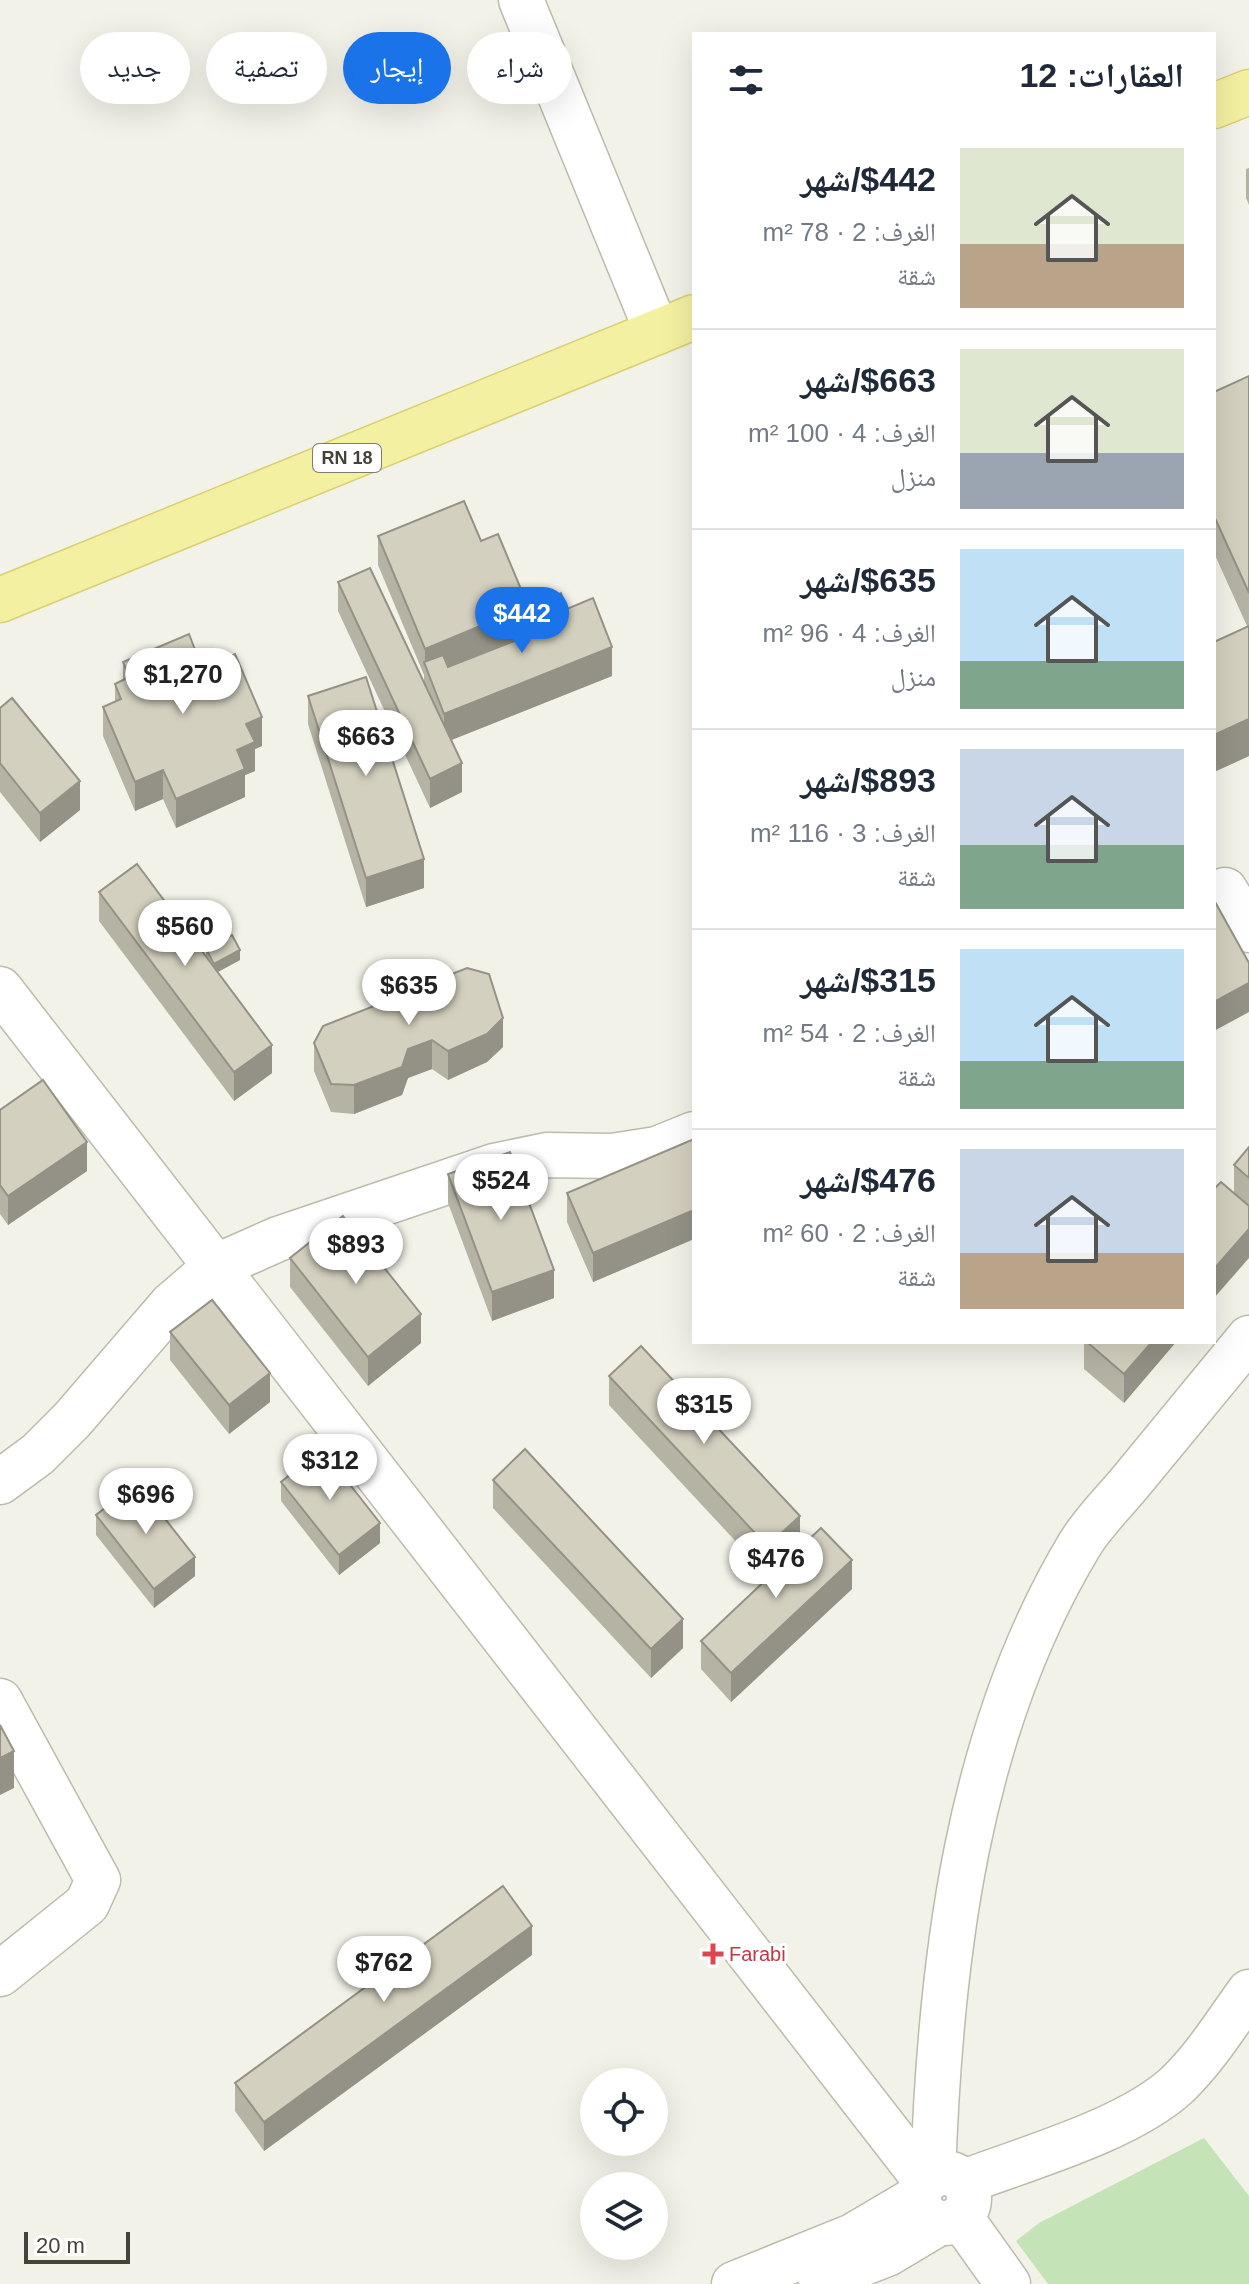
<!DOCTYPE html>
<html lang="ar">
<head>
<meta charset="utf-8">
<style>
	body { margin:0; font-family:Helvetica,"Noto Naskh Arabic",sans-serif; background:#f2f2f3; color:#1f2937; direction:rtl; height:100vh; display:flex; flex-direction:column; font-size:30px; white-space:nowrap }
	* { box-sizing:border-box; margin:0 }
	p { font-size:26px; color:#747a83 }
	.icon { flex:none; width:44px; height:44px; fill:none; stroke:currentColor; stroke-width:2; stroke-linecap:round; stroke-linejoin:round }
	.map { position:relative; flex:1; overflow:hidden; direction:ltr }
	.panel { position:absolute; left:692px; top:32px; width:524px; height:1312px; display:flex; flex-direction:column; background:#fff; border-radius:0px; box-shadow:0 8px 32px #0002; direction:rtl }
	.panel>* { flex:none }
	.banner { position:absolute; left:24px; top:32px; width:548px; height:72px; direction:rtl; display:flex; gap:16px }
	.controls { position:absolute; left:580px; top:2068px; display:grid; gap:16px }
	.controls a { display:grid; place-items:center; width:88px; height:88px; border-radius:50%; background:#fff; box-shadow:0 8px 32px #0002; font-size:40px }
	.scale { position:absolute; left:24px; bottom:20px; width:106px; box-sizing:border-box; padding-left:8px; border:4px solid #454338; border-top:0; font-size:22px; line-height:28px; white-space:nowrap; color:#454338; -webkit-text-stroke:6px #fff; paint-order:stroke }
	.price { position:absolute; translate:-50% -68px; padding:0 18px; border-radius:28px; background:#fff; color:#222; font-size:26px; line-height:52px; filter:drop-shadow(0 2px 4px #0008) }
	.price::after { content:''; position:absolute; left:50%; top:48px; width:24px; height:18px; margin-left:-12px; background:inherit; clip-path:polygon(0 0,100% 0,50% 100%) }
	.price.selected { background:#1a73e8; color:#fff }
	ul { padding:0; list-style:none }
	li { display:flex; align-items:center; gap:24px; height:200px; padding:0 32px }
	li+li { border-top:2px solid #e0e1e3 }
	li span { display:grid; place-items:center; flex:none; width:224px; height:160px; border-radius:0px; color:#555 }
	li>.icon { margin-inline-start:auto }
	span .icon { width:96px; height:96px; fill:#fffc; stroke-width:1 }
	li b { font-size:34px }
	h2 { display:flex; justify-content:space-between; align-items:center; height:96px; padding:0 32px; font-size:34px }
	.pill { padding:0 28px; border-radius:36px; background:#fff; box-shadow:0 8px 32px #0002; font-size:28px; line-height:72px }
	.pill.selected { background:#1a73e8; color:#fff }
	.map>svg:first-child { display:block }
	.green { fill:#c4e3b6 }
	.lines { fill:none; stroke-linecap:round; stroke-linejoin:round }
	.minor-casing { stroke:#bdbbac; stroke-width:47 }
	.major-casing { stroke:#d7d172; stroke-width:47 }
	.minor { stroke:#fff; stroke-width:44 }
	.major { stroke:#f4f0a1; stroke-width:44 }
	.wall { fill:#b5b3a4 }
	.shaded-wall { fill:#949286 }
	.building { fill:#d3d0bf; stroke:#949286; stroke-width:2 }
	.health-dot { fill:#e0444e; stroke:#fff; stroke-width:3 }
	.labels { text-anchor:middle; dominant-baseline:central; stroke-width:6; stroke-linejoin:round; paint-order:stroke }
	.shield { fill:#fff; stroke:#7d7b74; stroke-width:2 }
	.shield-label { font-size:18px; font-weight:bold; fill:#454338 }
	.health-label { font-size:20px; fill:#be3a42; stroke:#fff; text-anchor:start }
</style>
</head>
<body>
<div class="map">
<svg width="1249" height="2284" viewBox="0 0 1249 2284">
	<rect width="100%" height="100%" fill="#f3f2e9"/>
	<!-- green -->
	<path class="green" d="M 1204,2138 L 1249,2196 L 1249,2284 L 1048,2284 L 1016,2241 L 1039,2223 Z"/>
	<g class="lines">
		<defs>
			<g id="minor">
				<path d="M 521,0 L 657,332"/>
				<path d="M 1225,890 L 1249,930"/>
				<path d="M 0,989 L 926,2181"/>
				<path d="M 0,1482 L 38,1454 L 72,1420 L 171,1305 L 215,1267 L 278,1239 L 494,1166 L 547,1155 L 612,1156 L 657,1149 L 694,1134"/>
				<path d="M 0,1701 L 98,1880 L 87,1904 L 0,1974"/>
				<circle cx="944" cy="2198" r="25"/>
				<path d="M 933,2176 C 940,1961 967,1731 1080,1544 C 1094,1521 1116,1500 1133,1479 C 1172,1432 1210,1385 1249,1338"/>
				<path d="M 964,2182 C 1027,2158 1128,2130 1177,2085 C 1205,2058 1226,2024 1249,1992"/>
				<path d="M 961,2218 L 1008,2284"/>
				<path d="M 821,2280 L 887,2254 L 939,2223"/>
				<path d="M 734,2284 L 853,2236 L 919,2197"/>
			</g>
			<g id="major">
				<path d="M 1214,106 L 1249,92"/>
				<path d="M 0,600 L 694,317"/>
			</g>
		</defs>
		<!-- minor casing -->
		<use href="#minor" class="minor-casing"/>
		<!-- major casing -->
		<use href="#major" class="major-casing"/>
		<!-- minor -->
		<use href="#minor" class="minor"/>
		<!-- major -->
		<use href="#major" class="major"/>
	</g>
	<!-- wall -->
	<g class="wall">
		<path d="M 1249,168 L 1249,205 L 1246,198 L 1246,169 Z"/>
		<path d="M 1249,376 L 1249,756 L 1214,772 L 1214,642 L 1247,626 L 1214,553 L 1214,392 Z"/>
		<path d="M 378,536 L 481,541 L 528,634 L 461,662 L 538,632 L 538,603 L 567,609 L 612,676 L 451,740 L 462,792 L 430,808 L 338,611 L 338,582 L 424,682 L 424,675 L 378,565 Z"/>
		<path d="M 197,655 L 217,662 L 262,746 L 255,749 L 255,771 L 245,775 L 245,797 L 176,828 L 163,799 L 135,811 L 103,736 L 103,707 L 115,702 L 115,684 L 123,680 L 123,662 Z"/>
		<path d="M 308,696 L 424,888 L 366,907 L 308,724 Z"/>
		<path d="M 0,708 L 80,810 L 40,842 L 0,792 Z"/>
		<path d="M 99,892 L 206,956 L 206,949 L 240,960 L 218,972 L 272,1073 L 234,1101 L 99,921 Z"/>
		<path d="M 323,1026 L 503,1047 L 487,1062 L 448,1080 L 432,1069 L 408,1078 L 402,1095 L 354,1114 L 331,1112 L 314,1071 L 314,1043 Z"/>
		<path d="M 0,1110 L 87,1171 L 8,1225 L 0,1214 Z"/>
		<path d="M 694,1139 L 694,1239 L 593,1282 L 567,1222 L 567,1193 Z"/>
		<path d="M 1249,1147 L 1249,1258 L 1234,1193 L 1234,1165 Z"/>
		<path d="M 448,1174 L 554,1298 L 492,1321 L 448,1203 Z"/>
		<path d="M 290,1258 L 421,1343 L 368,1386 L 290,1287 Z"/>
		<path d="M 170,1332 L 270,1402 L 229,1434 L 170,1360 Z"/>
		<path d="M 1084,1342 L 1176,1342 L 1124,1403 L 1084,1369 Z"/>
		<path d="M 609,1376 L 800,1545 L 767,1575 L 609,1405 Z"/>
		<path d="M 493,1480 L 683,1648 L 651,1678 L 493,1508 Z"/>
		<path d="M 281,1482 L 380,1543 L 339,1575 L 281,1501 Z"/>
		<path d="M 96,1515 L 195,1576 L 154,1608 L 96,1535 Z"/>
		<path d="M 852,1589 L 731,1702 L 701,1669 L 701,1641 Z"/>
		<path d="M 532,1955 L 264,2151 L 235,2111 L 235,2083 Z"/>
	</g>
	<!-- shaded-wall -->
	<g class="shaded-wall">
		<path d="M 528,606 L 528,634 L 429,676 L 425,664 L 425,649 Z"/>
		<path d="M 612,647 L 612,676 L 444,743 L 444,714 Z"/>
		<path d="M 262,717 L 262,746 L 255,749 L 255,771 L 245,775 L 245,797 L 176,828 L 176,799 L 237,750 L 246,724 Z"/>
		<path d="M 1249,719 L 1249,756 L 1214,772 L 1214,735 Z"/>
		<path d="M 462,763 L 462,792 L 430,808 L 430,779 Z"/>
		<path d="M 163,770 L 163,799 L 135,811 L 135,782 Z"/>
		<path d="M 80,781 L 80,810 L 40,842 L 40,813 Z"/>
		<path d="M 424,859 L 424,888 L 366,907 L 366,878 Z"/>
		<path d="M 240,950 L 240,960 L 214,974 L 214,964 Z"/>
		<path d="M 1249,983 L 1249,1012 L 1214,1031 L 1214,1002 Z"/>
		<path d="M 503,1018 L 503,1047 L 487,1062 L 448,1080 L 448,1051 Z"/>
		<path d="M 432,1040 L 432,1069 L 408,1078 L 402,1095 L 354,1114 L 354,1085 L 408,1049 Z"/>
		<path d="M 272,1045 L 272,1073 L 234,1101 L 234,1072 Z"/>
		<path d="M 87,1142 L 87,1171 L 8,1225 L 8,1196 Z"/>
		<path d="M 694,1210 L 694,1239 L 593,1282 L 593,1253 Z"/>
		<path d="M 1249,1229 L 1249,1258 L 1214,1298 L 1214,1269 Z"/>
		<path d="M 554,1270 L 554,1298 L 492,1321 L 492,1292 Z"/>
		<path d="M 421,1314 L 421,1343 L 368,1386 L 368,1357 Z"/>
		<path d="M 1152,1342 L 1176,1342 L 1124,1403 L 1124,1374 Z"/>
		<path d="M 270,1373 L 270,1402 L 229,1434 L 229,1405 Z"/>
		<path d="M 800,1516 L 800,1545 L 767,1575 L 767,1546 Z"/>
		<path d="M 380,1523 L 380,1543 L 339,1575 L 339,1555 Z"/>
		<path d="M 195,1557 L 195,1576 L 154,1608 L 154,1589 Z"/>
		<path d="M 852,1560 L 852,1589 L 731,1702 L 731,1673 Z"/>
		<path d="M 683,1619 L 683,1648 L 651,1678 L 651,1649 Z"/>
		<path d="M 14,1751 L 14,1788 L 0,1795 L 0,1758 Z"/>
		<path d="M 532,1926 L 532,1955 L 264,2151 L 264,2122 Z"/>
	</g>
	<!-- building -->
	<g class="building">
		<path d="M 1249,376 L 1249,593 L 1214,516 L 1214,392 Z"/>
		<path d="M 464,501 L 481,541 L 498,534 L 528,606 L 425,649 L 378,536 Z"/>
		<path d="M 370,568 L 462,763 L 430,779 L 338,582 Z"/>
		<path d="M 561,593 L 567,609 L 593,598 L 612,647 L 444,714 L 424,662 L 443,655 L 448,667 L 547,628 L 538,603 Z"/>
		<path d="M 1249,626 L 1249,719 L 1214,735 L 1214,642 Z"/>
		<path d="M 189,634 L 197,655 L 211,649 L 217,662 L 235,654 L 262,717 L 246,724 L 255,742 L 237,750 L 245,769 L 176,799 L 163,770 L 135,782 L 103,707 L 121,699 L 115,684 L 129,677 L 123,662 Z"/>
		<path d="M 366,677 L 424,859 L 366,878 L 308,696 Z"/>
		<path d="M 12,698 L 80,781 L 40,813 L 0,763 L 0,708 Z"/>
		<path d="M 137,864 L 272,1045 L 234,1072 L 99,892 Z"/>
		<path d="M 1214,900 L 1249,963 L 1249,983 L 1214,1002 Z"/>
		<path d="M 232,935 L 240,950 L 214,964 L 206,949 Z"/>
		<path d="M 467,968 L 489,974 L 503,1018 L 487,1034 L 448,1051 L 432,1040 L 408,1049 L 402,1067 L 354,1085 L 331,1084 L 314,1043 L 323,1026 L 379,1004 L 404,1006 L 419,987 Z"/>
		<path d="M 43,1080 L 87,1142 L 8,1196 L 0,1185 L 0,1110 Z"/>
		<path d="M 694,1139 L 694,1210 L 593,1253 L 567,1193 Z"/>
		<path d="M 1249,1147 L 1249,1178 L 1234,1165 Z"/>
		<path d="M 510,1152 L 554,1270 L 492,1292 L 448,1174 Z"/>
		<path d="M 1221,1182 L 1249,1206 L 1249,1229 L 1214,1269 L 1214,1189 Z"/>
		<path d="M 343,1216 L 421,1314 L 368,1357 L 290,1258 Z"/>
		<path d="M 212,1300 L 270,1373 L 229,1405 L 170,1332 Z"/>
		<path d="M 1087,1342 L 1152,1342 L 1124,1374 Z"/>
		<path d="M 641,1346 L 800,1516 L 767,1546 L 609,1376 Z"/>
		<path d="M 322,1449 L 380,1523 L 339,1555 L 281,1482 Z"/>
		<path d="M 525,1449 L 683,1619 L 651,1649 L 493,1480 Z"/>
		<path d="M 137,1483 L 195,1557 L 154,1589 L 96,1515 Z"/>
		<path d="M 821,1528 L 852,1560 L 731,1673 L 701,1641 Z"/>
		<path d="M 0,1725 L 14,1751 L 0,1758 Z"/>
		<path d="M 503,1886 L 532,1926 L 264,2122 L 235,2083 Z"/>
	</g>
	<!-- markers -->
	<path class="health-dot" d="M709 1942h8v8h8v8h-8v8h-8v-8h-8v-8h8z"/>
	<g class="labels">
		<!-- shield labels -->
		<rect class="shield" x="313" y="444" width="68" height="28" rx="6"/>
		<g class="shield-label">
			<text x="347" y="458">RN 18</text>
		</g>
		<!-- health labels -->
		<g class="health-label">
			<text x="729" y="1954">Farabi</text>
		</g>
	</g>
</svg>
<div class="controls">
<a><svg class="icon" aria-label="locate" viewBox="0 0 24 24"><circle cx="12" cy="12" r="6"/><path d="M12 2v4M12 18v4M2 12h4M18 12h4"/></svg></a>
<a><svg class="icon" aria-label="layers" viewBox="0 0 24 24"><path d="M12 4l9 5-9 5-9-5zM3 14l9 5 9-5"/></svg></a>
</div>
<div class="scale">20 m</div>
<b class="price selected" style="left:522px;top:655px">$442</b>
<b class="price" style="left:183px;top:716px">$1,270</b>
<b class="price" style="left:366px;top:778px">$663</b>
<b class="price" style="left:185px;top:968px">$560</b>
<b class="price" style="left:409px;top:1027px">$635</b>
<b class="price" style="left:501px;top:1222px">$524</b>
<b class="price" style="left:356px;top:1286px">$893</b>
<b class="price" style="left:704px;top:1446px">$315</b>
<b class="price" style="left:330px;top:1502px">$312</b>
<b class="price" style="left:146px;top:1536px">$696</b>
<b class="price" style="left:776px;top:1600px">$476</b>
<b class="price" style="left:384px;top:2004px">$762</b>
<div class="banner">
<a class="pill">شراء</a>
<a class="pill selected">إيجار</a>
<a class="pill">تصفية</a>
<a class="pill">جديد</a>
</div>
<section class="panel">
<h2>العقارات: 12<svg class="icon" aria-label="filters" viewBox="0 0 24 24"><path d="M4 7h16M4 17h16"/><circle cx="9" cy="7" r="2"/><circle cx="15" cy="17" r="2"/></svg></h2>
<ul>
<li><span style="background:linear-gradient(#dfe7d0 60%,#b9a48a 0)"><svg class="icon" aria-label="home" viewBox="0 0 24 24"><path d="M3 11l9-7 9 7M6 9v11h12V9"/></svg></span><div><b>$442/شهر</b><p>الغرف: 2 · 78 m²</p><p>شقة</p></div></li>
<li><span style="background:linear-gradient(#dfe7d0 65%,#9aa5b1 0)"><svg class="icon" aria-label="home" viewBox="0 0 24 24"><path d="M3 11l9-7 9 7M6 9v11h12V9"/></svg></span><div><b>$663/شهر</b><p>الغرف: 4 · 100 m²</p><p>منزل</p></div></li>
<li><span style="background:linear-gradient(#bfe0f5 70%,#7fa58c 0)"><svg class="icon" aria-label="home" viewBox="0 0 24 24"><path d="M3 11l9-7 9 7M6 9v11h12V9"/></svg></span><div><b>$635/شهر</b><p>الغرف: 4 · 96 m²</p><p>منزل</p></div></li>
<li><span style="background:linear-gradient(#c9d6e8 60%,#7fa58c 0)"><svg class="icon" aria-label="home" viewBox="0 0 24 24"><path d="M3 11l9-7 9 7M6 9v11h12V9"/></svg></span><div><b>$893/شهر</b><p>الغرف: 3 · 116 m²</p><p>شقة</p></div></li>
<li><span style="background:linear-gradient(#bfe0f5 70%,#7fa58c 0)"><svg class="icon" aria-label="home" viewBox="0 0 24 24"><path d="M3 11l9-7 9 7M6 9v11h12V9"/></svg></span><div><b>$315/شهر</b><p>الغرف: 2 · 54 m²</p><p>شقة</p></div></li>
<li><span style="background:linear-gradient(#c9d6e8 65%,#b9a48a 0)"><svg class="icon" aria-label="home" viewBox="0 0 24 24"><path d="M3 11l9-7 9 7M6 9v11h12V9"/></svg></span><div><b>$476/شهر</b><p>الغرف: 2 · 60 m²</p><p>شقة</p></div></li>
</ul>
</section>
</div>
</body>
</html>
